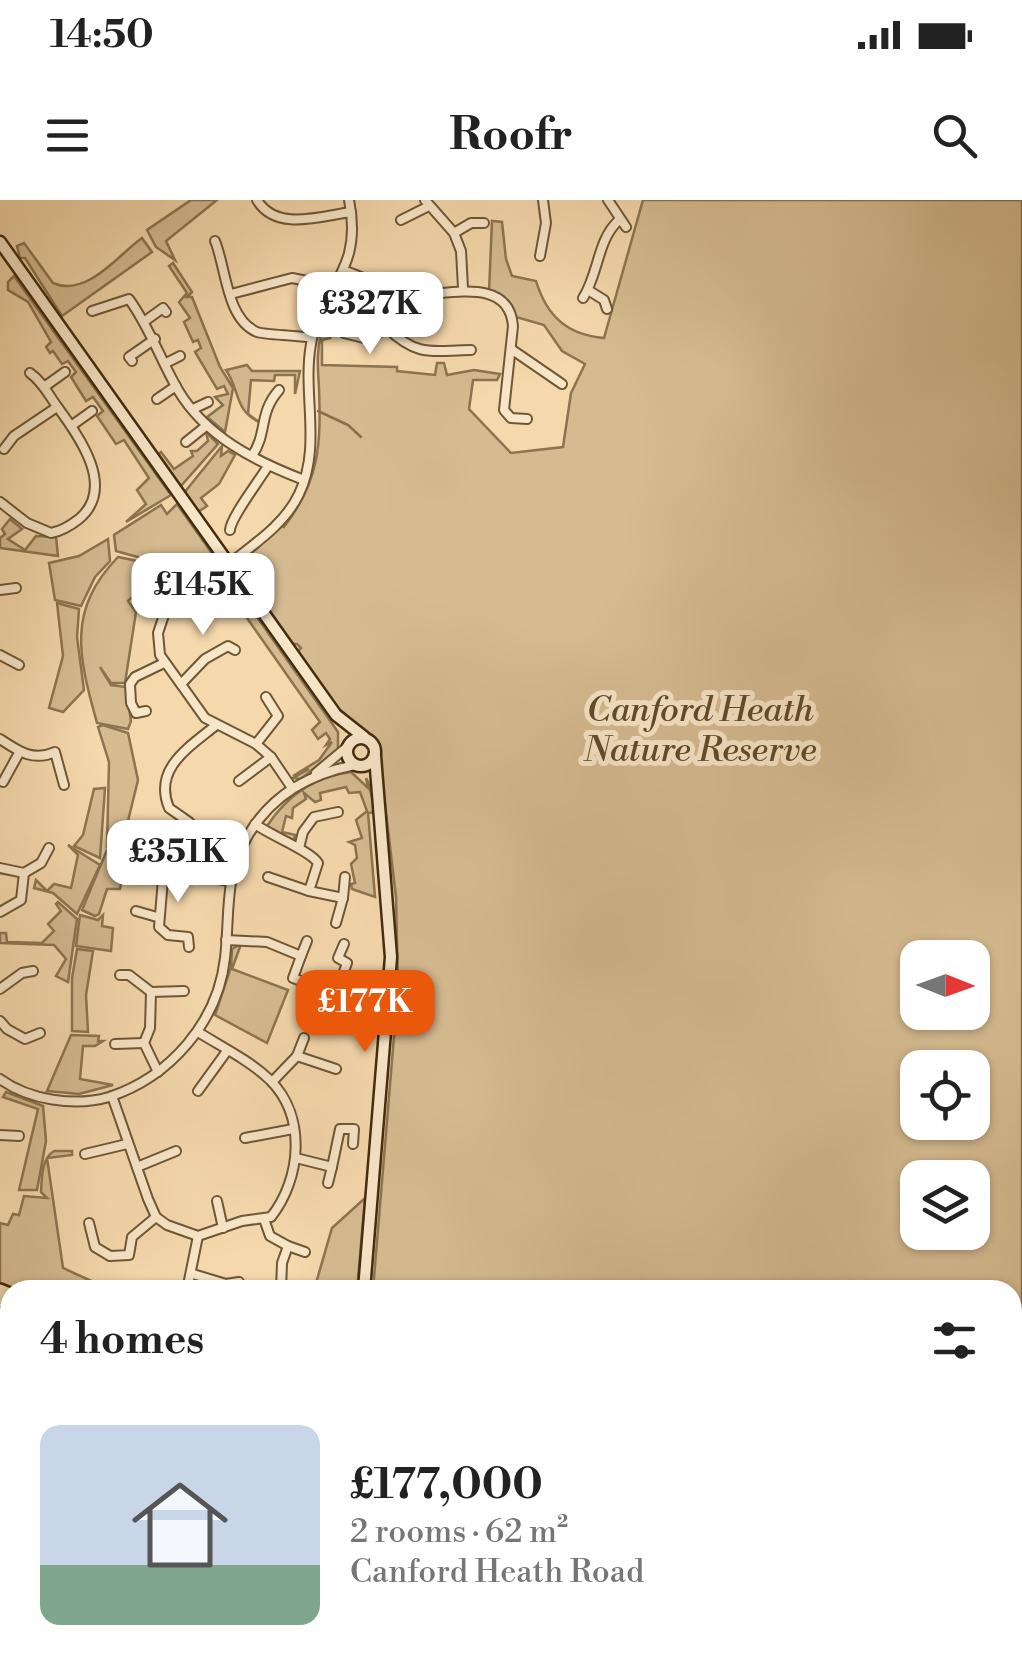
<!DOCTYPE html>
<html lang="en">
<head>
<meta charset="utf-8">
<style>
	body { margin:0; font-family:"Libre Bodoni",serif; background:#f6f6f6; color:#222; height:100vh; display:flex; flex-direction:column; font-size:38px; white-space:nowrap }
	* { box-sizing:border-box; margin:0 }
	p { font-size:32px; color:#767676 }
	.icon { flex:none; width:55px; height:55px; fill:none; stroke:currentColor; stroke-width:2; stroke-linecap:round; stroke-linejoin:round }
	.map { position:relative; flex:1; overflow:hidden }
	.details { position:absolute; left:0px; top:1080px; width:1022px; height:390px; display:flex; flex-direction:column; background:#fff; border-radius:30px 30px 0 0; box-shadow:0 2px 8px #0004 }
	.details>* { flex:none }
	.needle { width:65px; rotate:91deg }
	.tools { position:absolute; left:900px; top:740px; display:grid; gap:20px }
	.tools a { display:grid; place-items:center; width:90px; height:90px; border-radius:20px; background:#fff; box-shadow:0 2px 8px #0004; font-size:50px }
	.price { position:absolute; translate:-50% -85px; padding:0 22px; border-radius:20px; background:#fff; color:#222; font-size:32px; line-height:65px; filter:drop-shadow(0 2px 5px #0008) }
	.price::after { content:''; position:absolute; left:50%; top:60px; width:30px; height:22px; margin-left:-15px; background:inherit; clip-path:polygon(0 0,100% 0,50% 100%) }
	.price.on { background:#ea580c; color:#fff }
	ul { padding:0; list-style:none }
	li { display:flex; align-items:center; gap:30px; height:250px; padding:0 40px }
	li span { display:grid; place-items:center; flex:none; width:280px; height:200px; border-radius:20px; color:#555 }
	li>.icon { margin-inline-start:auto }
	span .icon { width:120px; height:120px; fill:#fffc; stroke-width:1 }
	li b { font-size:42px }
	h2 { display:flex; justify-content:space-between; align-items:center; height:120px; padding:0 40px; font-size:42px }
	.status { display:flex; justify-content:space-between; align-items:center; height:70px; padding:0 50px; background:#fff; direction:ltr }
	.status svg { height:28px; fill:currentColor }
	header { display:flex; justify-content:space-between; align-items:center; height:130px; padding:0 40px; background:#fff; font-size:45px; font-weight:700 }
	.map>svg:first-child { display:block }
	.green { fill:#d6bb91; stroke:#8c7450; stroke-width:2.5; fill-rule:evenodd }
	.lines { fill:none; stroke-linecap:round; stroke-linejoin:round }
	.stream { stroke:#88704c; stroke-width:2.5 }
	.minor-casing { stroke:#6e5736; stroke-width:12 }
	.tertiary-casing { stroke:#6e5736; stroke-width:14 }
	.secondary-casing { stroke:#412c0e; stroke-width:15 }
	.trunk-casing { stroke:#412c0e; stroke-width:16 }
	.minor { stroke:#f8e6c9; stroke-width:8 }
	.tertiary { stroke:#f8e6c9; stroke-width:9 }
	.secondary { stroke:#f8e6c9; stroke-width:10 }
	.trunk { stroke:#f5d8ac; stroke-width:11 }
	.labels { text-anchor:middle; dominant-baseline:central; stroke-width:10; stroke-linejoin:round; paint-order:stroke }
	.park-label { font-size:35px; font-style:italic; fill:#5f4928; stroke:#f8e6c9 }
</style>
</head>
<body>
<div class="status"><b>14:50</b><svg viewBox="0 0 49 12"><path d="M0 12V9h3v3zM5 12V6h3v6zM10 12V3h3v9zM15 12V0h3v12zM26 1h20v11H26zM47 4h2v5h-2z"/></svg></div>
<header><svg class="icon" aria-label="menu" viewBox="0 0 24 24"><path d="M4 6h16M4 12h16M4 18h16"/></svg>Roofr<svg class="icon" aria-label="search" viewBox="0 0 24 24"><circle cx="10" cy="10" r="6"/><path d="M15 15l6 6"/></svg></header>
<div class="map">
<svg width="1022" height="1470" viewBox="0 0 1022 1470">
	<rect width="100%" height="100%" fill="#f5d8ac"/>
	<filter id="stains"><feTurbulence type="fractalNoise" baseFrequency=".002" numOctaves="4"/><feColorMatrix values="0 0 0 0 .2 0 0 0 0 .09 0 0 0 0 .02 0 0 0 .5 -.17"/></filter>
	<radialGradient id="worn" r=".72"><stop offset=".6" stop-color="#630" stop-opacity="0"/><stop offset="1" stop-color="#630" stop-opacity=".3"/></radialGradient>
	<!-- green -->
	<g class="green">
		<path d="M 191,0 L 217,0 L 166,41 L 175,60 L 156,47 L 147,30 Z"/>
		<path d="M 643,0 L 1022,0 L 1022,1470 L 335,1470 L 339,1460 L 1012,1460 L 1012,1090 L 373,1090 L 398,788 L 396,697 L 379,553 L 374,539 L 332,503 L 297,452 L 301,448 L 297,444 L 289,444 L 242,373 L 240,364 L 281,325 L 284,327 C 320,280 321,244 319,188 C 318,168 316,154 321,134 L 326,132 L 330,138 L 322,140 L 322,165 L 397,167 L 397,171 L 435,175 L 437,163 L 444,163 L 447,175 L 474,170 L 500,174 L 497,180 L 473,180 L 469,209 L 511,253 L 563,247 L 571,193 L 585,164 L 562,151 L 544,125 L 516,117 L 505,99 L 489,92 L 492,21 L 502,22 L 506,59 L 512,76 L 536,81 C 547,117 568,135 604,138 ZM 918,758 L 972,758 L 972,812 L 918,812 ZM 918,868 L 972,868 L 972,922 L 918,922 ZM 918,978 L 972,978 L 972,1032 L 918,1032 Z"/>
		<path d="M 142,38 L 152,52 L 62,116 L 25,58 L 20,58 L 17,46 L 24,43 L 53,83 C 87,98 120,53 142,38 Z"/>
		<path d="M 173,63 L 192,92 L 187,97 L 192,97 L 220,167 L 233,188 L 225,232 L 207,217 L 223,205 L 215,197 L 228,194 L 224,186 L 217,189 L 195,152 L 201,148 L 198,140 L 193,142 L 184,122 L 190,118 L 179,102 L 187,93 L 169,66 Z"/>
		<path d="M 14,76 L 171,295 L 126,322 L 146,304 L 137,290 L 149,278 L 124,240 L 116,244 L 97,216 L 103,211 L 93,197 L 86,201 L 71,177 L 76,172 L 68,161 L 62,164 L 53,151 L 50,153 L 46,147 L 51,142 L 28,102 L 8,90 L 8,82 Z"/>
		<path d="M 247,165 L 252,171 L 300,171 L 295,194 L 295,175 L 275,175 L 274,181 L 251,180 L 248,214 L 259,222 C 234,210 240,190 226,170 Z"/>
		<path d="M 206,232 L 218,244 L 180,287 L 156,256 L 161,252 L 174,269 L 193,256 L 191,251 L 197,251 L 208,241 Z"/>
		<path d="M 222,246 L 221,256 L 228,251 L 235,255 L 219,284 L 201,298 L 207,306 L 198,312 L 184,293 Z"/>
		<path d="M 177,304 L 338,532 L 338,549 L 301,579 L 293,578 L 309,569 L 293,576 L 319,560 L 332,542 L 326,545 L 330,539 L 326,533 L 318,539 L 312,530 L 320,522 L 228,391 L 198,356 L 186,365 L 179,355 L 157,371 L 145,359 L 116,351 L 114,335 L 161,305 L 167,314 Z"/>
		<path d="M 10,319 L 22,329 L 8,339 L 25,350 L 36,336 L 56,337 L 58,356 L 0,348 L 0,338 L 5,334 L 2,329 Z"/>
		<path d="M 108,339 L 110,361 L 95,377 L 81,406 L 55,400 L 49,363 L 79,356 Z"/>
		<path d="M 118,357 L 142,362 L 156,375 L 128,401 L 136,412 L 125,483 L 111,483 L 100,467 L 111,485 L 126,487 L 131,521 L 128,529 L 97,523 C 78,455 67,410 118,357 Z"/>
		<path d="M 57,403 L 79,409 L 77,437 L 84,490 L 63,512 L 49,508 L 63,456 Z"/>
		<path d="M 103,525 L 128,533 L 138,580 L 127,625 L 144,627 L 143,647 L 107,647 L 109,562 L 98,527 Z"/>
		<path d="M 351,572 L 368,588 L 366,578 L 368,582 L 376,612 L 368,613 L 375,697 L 352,689 L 351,684 L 355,683 L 351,664 L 357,658 L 355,645 L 349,642 L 362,638 L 356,620 L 367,611 L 360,592 L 349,593 L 346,587 L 320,593 L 321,600 L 315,602 L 304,593 L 306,599 L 293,608 L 292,618 L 286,616 L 282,632 L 296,635 L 293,640 L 267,626 C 287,596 314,576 351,572 Z"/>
		<path d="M 105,588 L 100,658 L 74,646 L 83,635 L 94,589 Z"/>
		<path d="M 68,645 L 100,665 L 77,714 L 53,693 L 34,688 L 36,680 L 47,691 L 54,684 L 71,688 L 78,655 Z"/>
		<path d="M 107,650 L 137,650 L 134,672 L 124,670 L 120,689 L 107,689 L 99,714 L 95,716 L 82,710 Z"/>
		<path d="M 58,702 L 77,719 L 68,782 L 56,776 L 66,759 L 54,745 L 0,743 L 0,733 L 6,733 L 7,742 L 42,743 L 54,731 L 48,724 L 61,711 L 56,704 Z"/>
		<path d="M 80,715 L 98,720 L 103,715 L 102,726 L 113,728 L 111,751 L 76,746 Z"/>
		<path d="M 241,744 L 232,769 L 288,790 L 267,843 L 215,815 L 231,767 L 232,749 Z"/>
		<path d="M 77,749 L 93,751 L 86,795 L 88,832 L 72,831 L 72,778 Z"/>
		<path d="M 71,835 L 99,836 L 98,841 L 103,841 L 95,846 L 83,846 L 80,879 L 113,885 L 79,894 L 47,891 Z"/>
		<path d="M 6,892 L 43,906 L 46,941 L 37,990 L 19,990 L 38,909 L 3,897 Z"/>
		<path d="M 54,951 L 72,951 L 72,955 L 47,958 L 63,1068 L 111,1090 L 15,1090 L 0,1083 L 0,1023 L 8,1025 L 13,1014 L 19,1015 L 24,996 L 47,998 L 41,992 C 42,978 41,959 54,951 Z"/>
		<path d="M 365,998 L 357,1090 L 314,1090 L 332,1028 Z"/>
	</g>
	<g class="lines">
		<!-- stream -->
		<path class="stream" d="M 318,211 L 348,225 L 361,237"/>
		<defs>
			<g id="minor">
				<path d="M 257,0 C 276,32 321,16 351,12"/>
				<path d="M 425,0 L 454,33 L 461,51 L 463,88"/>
				<path d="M 608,0 L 626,27"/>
				<path d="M 401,20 L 429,6"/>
				<path d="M 454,33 L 471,23 L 484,23"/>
				<path d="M 215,41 C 226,67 226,119 257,132 C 265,135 297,135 312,138"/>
				<path d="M 540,56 L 546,23 L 543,0"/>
				<path d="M 345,71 C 367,77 391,95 413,95 C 445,96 509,75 513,126 L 504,210 L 511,218 L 527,219"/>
				<path d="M 588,90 L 604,100 L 607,109"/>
				<path d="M 402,93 L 387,128 C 419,159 435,150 471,150"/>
				<path d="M 231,94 L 292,78 L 312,82"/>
				<path d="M 583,98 C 599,73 597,41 618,21"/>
				<path d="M 92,111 L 129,99 C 150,128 160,159 178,190 C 206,237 255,261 304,280"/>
				<path d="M 145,121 L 163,108 L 166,112"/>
				<path d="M 344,133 L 368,139 L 387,128"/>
				<path d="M 511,149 L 562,184"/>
				<path d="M 132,161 L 129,157 L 155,139"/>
				<path d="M 166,163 L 180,156"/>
				<path d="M 44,187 L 65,172"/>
				<path d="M 157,199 L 176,186"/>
				<path d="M 193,209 L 208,202"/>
				<path d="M 71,226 L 92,211"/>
				<path d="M 186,242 L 206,226"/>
				<path d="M 4,249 L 14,236 L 57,207"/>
				<path d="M 252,256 C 268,232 258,214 279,190"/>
				<path d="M 0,302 L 27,323 L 51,333 C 62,331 70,326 79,319 C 116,288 80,238 59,209 C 49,196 43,182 30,173"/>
				<path d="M 230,330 C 231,317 259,281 268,266"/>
				<path d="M 229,364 C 254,344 285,324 299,294 C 322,246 302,194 311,144 C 320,87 364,73 349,0"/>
				<path d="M 208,377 L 173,401 L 165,412 L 158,433 L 160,455 L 205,518 L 256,544 L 271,557 L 292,588"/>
				<path d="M 0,390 L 16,388"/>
				<path d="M 0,455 L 19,465"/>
				<path d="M 181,484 L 205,459 L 228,446 L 235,450"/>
				<path d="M 146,511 L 136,513 L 131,503 L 130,484 L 135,477 L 164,463"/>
				<path d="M 0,539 C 18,551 33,562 55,552 L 64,585"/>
				<path d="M 256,544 L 278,516 L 266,497"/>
				<path d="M 316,573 L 347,547"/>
				<path d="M 239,581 L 271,557"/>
				<path d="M 3,582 L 19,553"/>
				<path d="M 255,624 C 271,636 311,651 318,663 L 309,691 L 343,698 L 336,723"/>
				<path d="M 299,648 L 303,632 L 314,617 L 338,612"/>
				<path d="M 0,668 L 24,673 L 21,700 L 0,712"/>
				<path d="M 24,673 L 41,663 L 49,648"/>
				<path d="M 198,674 L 202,636 L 189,622 L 169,608 C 153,569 188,548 215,526"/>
				<path d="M 268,677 L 309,691"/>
				<path d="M 343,698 L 345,677"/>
				<path d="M 136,711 L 157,717"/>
				<path d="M 226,740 L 267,742 L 301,756 L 293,778 L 345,798 L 337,822"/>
				<path d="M 189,747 L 188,737 L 168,735 L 159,727 L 163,679 L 178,671 L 229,681"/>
				<path d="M 301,756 L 307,741"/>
				<path d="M 120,775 L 129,775 L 151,792 L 150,828 L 144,843 L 158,872"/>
				<path d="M 0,789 L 22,773 L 33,771"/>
				<path d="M 151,792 L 184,791"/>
				<path d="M 336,794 L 347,763 L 338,758 L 344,744"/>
				<path d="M 0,821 L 7,829 L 25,839 L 40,833"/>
				<path d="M 115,844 L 144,843"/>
				<path d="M 297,856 L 304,838"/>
				<path d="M 0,879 C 29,900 75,907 109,897 C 170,877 218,822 225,758 C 230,716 224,678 246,639 C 269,597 308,574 355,565"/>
				<path d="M 272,882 L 297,856 L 336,869"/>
				<path d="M 198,891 L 227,851"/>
				<path d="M 112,896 L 148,999 L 156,1017 L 167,1025 L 198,1036 L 242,1021 L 271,1017 C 301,979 307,917 270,880 C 249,860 222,847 198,832"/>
				<path d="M 0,935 L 19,936"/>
				<path d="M 245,938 L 293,929"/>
				<path d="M 85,954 L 127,944"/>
				<path d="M 296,958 L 332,967 L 340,929 L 354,929 L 353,944"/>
				<path d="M 137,967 L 176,951"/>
				<path d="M 328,983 L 332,967"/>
				<path d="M 217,1001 L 223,1028"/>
				<path d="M 264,1019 L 270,1036 L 288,1046 L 282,1063 L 281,1090"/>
				<path d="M 89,1023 L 95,1047 L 110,1056 L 129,1055 L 132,1037 L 156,1017"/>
				<path d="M 288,1046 L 305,1052"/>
				<path d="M 193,1074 L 226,1084 L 239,1082"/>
				<path d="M 187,1090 L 198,1036"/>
				<path d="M 0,1228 L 4,1230"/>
			</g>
			<g id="tertiary">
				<path d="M 0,1150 L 10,1154"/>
				<path d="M 3,1265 L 5,1297"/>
				<path d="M 1,1271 L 10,1250"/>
				<path d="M 0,1292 L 7,1310 L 0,1323"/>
			</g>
			<g id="secondary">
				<path d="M 0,42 L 336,515 L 364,537"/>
				<circle cx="361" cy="552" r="14"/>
				<path d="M 364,1090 L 391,757 L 375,556"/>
			</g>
			<g id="trunk">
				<path d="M 0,1090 L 10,1094"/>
				<path d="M 0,1100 L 10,1104"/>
				<path d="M 318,1470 L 321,1460"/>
				<path d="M 327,1470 L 330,1460"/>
			</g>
		</defs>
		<!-- minor casing -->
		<use href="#minor" class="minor-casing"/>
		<!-- tertiary casing -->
		<use href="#tertiary" class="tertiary-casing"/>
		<!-- secondary casing -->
		<use href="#secondary" class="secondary-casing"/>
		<!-- trunk casing -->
		<use href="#trunk" class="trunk-casing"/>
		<!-- minor -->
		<use href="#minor" class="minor"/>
		<!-- tertiary -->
		<use href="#tertiary" class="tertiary"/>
		<!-- secondary -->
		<use href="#secondary" class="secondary"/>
		<!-- trunk -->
		<use href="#trunk" class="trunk"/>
	</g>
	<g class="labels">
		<!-- park labels -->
		<g class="park-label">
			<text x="700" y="510">Canford Heath<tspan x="700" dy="40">Nature Reserve</tspan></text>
		</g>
	</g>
	<rect width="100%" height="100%" filter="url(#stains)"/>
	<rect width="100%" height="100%" fill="url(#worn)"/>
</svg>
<div class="tools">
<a><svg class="needle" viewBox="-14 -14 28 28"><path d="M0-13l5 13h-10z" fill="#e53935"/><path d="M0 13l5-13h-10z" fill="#767676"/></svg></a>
<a><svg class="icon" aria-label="locate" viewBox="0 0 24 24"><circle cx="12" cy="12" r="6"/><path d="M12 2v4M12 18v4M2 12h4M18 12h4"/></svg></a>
<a><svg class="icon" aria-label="layers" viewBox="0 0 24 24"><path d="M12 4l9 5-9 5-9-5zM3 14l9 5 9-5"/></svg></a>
</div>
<b class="price" style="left:370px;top:157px">£327K</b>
<b class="price" style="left:203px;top:438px">£145K</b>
<b class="price" style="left:178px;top:705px">£351K</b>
<b class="price on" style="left:365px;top:855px">£177K</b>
<section class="details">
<h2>4 homes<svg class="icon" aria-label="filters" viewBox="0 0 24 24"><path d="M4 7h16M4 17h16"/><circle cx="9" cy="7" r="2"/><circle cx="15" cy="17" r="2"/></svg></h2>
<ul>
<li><span style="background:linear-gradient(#c9d6e8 70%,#7fa58c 0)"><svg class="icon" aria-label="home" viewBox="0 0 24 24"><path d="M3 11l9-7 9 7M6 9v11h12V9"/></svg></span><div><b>£177,000</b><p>2 rooms · 62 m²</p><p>Canford Heath Road</p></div></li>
</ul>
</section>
</div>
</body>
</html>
